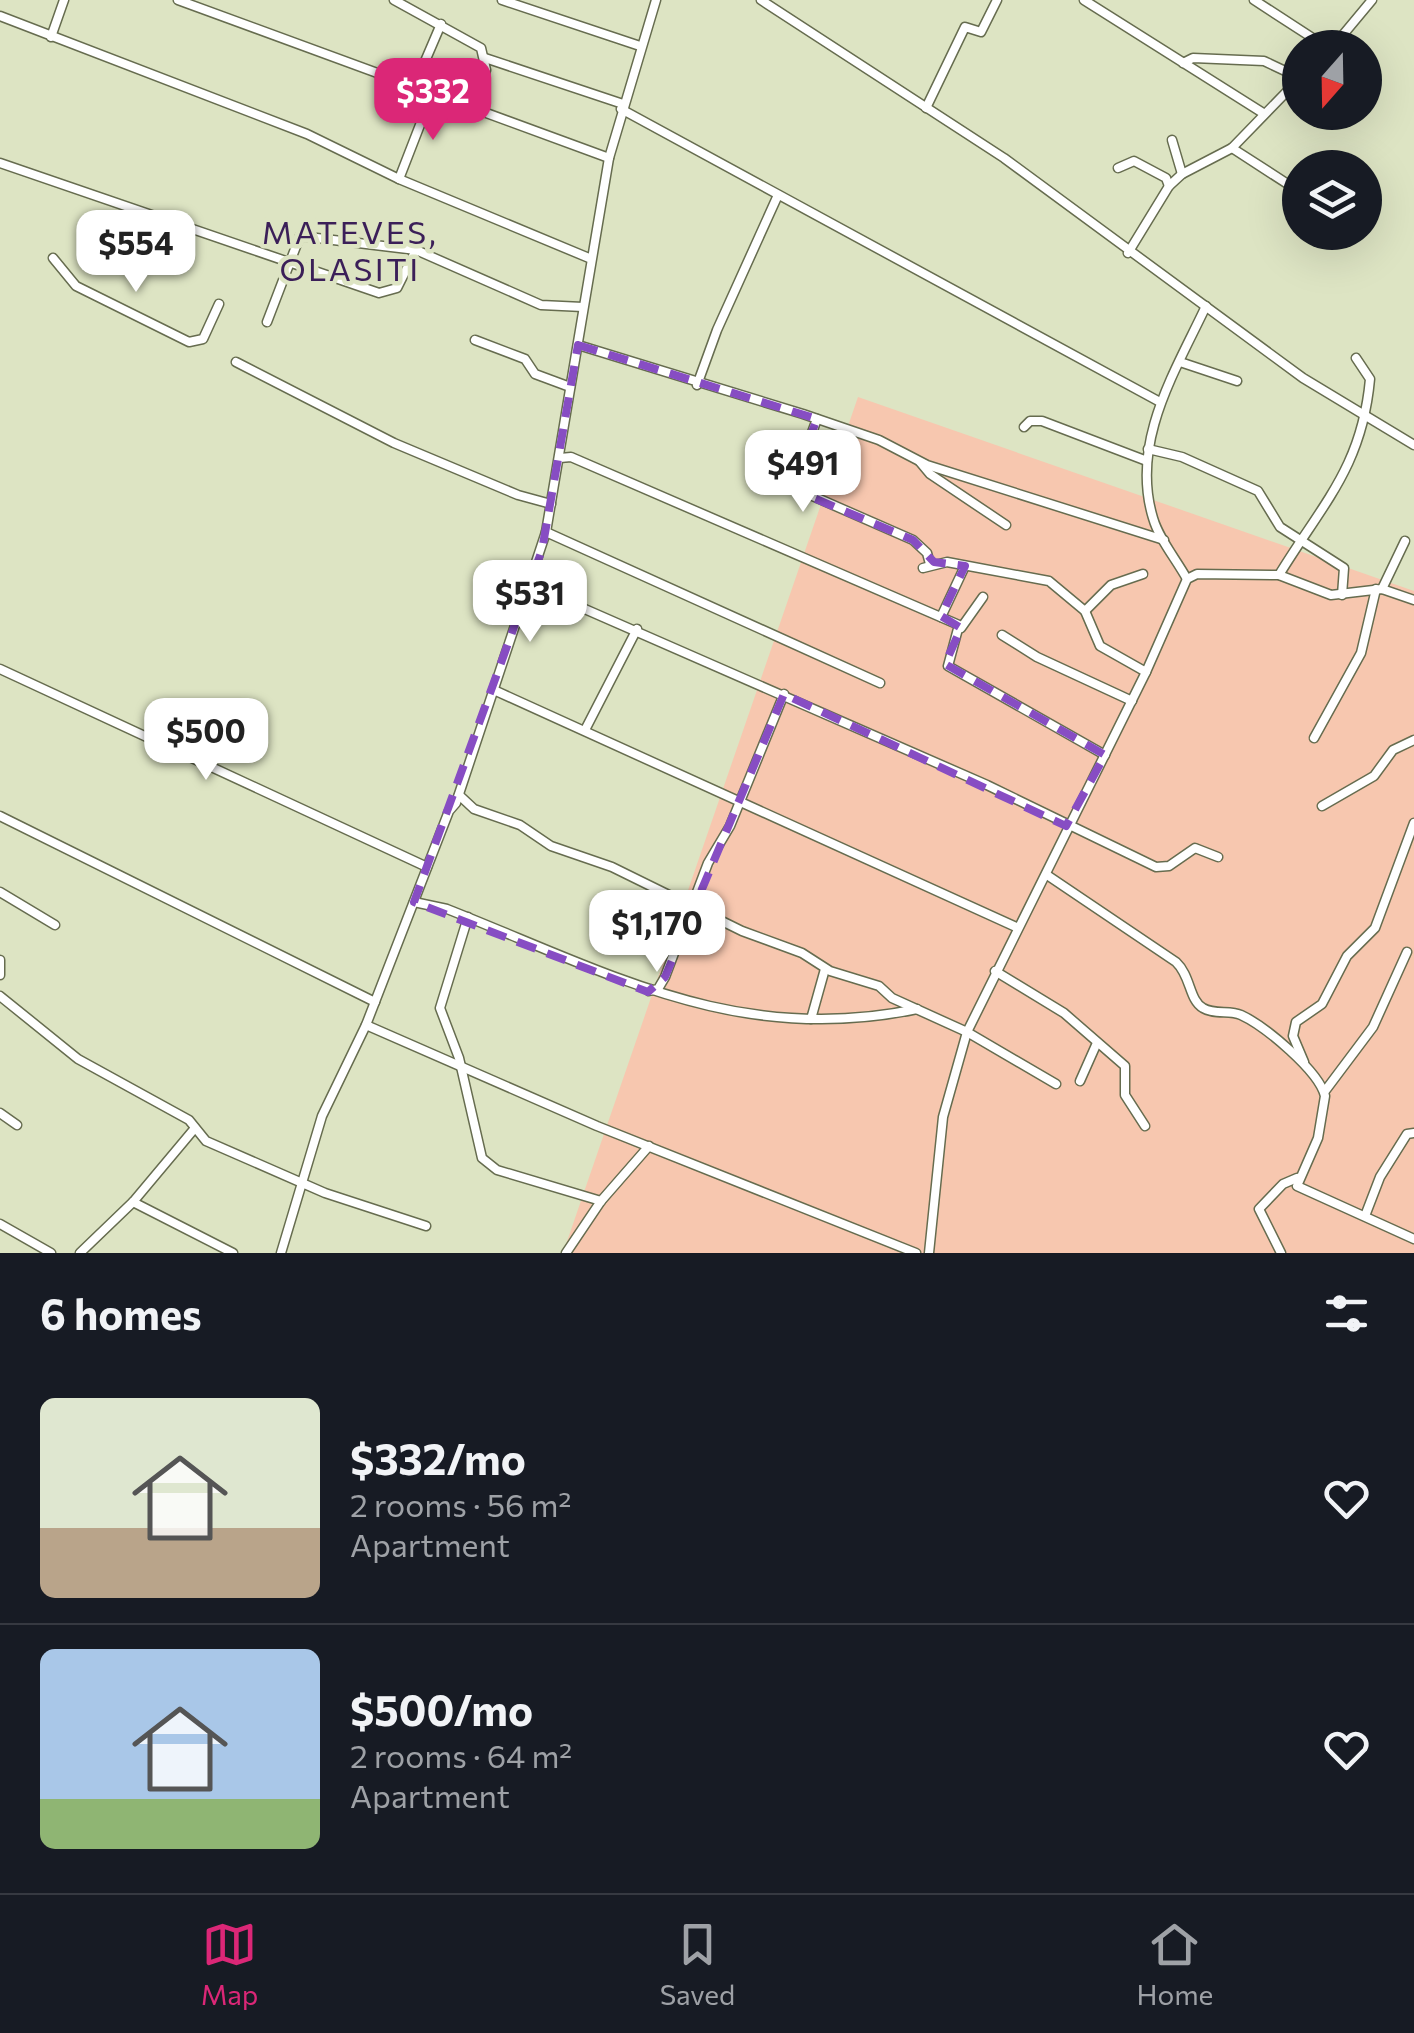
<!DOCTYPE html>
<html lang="en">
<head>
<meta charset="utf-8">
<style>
	body { margin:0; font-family:Commissioner,sans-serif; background:#242831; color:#f1f3f6; height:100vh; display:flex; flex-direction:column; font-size:38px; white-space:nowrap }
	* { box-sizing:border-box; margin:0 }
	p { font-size:32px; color:#9ea1a6 }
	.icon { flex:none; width:55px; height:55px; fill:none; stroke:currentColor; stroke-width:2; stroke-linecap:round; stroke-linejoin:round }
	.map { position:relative; height:1253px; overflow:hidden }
	.sheet { display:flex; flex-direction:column; background:#171b24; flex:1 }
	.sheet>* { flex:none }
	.needle { width:65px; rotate:200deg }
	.fabs { position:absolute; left:1282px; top:30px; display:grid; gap:20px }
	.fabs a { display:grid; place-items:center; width:100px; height:100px; border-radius:50%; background:#171b24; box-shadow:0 10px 40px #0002; font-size:50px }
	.price { position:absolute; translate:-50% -85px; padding:0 22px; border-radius:20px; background:#fff; color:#222; font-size:32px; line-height:65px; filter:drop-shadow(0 2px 5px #0008) }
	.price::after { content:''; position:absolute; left:50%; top:60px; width:30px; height:22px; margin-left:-15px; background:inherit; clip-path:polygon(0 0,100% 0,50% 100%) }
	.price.selected { background:#db2777; color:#fff }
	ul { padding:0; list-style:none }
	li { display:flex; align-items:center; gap:30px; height:250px; padding:0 40px }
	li+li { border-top:2px solid #363941 }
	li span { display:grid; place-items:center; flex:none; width:280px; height:200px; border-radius:15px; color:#555 }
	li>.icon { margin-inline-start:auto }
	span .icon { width:120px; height:120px; fill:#fffc; stroke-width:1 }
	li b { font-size:42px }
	h2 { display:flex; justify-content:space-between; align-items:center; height:120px; padding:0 40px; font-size:42px }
	.dock { display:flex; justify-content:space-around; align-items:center; height:140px; border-top:2px solid #363941; background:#171b24; font-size:28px; color:#9ea1a6 }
	.dock a { display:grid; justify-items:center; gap:5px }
	.dock .selected { color:#db2777 }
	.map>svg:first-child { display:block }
	.green { fill:#f7c7af }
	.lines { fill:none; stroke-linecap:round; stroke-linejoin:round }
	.minor-casing { stroke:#666c4f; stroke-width:11 }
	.minor { stroke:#fff; stroke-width:8 }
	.marked { fill:none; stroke:#874dc3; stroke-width:8; stroke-dasharray:20 12; stroke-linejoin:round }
	.labels { text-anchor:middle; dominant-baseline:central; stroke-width:9; stroke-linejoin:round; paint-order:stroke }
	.neighbourhood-label { font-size:32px; letter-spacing:2.5px; fill:#3b1f58; stroke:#dde4c3 }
</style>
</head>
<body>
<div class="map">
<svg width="1414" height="1253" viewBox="0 0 1414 1253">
	<rect width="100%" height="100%" fill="#dde4c3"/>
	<!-- green -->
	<path class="green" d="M 858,397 L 1414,591 L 1414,1253 L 563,1253 Z"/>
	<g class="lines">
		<defs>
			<g id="minor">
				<path d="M 178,0 L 609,158"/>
				<path d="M 394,0 L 481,48 L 486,70 L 475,109"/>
				<path d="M 502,0 L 640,46"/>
				<path d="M 761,0 L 1004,158 L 1303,378 L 1414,445"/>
				<path d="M 1084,0 L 1263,113"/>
				<path d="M 1254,0 L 1328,48"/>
				<path d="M 0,16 L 307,134 L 399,179 L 589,258"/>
				<path d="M 51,37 L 64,0"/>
				<path d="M 1332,48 L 1372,0"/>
				<path d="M 485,58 L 623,104"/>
				<path d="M 414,87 L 441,24"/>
				<path d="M 926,108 L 965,27 L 981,32 L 997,0"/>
				<path d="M 621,109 L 1160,402"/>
				<path d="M 1172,140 L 1182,174"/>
				<path d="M 1232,148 L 1300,192"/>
				<path d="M 0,163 L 379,293 L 397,288 L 416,250 L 541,305 L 583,307"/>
				<path d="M 1118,168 L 1134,161 L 1166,178 L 1169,186"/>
				<path d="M 399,179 L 432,94"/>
				<path d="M 1128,253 L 1169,186 L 1182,174 L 1232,148 L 1300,78 L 1264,61 L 1193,58 L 1183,63"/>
				<path d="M 53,258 L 76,286 L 189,342 L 203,339 L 219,304"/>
				<path d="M 267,322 L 300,236 L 416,250"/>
				<path d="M 475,340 L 525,359 L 535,374 L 570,387"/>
				<path d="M 578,345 L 803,414 L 879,440 L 927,465 L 1164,540"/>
				<path d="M 236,362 L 394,443 L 518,495 L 551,504"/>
				<path d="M 1180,362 L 1237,381"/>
				<path d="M 697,385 L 717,330 L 778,195"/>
				<path d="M 817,419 L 792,487 L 913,540 L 927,553 L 930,564"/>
				<path d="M 1024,427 L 1030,421 L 1042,421 L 1147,461"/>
				<path d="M 1148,449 L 1182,457 L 1258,491 L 1280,527 L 1344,568 L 1342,595"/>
				<path d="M 560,458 L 571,457 L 959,625 L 948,666 L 1105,755"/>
				<path d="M 920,462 L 930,474 L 1006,525"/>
				<path d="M 546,532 L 880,683"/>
				<path d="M 923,568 L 947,562 L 1049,581 L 1085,611 L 1100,646 L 1146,672"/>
				<path d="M 1279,575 C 1323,503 1362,467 1370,379 L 1356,358"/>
				<path d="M 533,579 L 571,603 L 987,785 L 1156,867 L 1169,866 L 1195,848 L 1218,857"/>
				<path d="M 1187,579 C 1176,559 1159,539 1153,518 C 1130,442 1175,372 1206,306"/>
				<path d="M 1382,589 L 1405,541"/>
				<path d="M 1085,611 L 1111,585 L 1143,574"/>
				<path d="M 941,617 L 965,566"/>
				<path d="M 961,628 L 983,597"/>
				<path d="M 1002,635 L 1037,657 L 1132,701"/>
				<path d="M 0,669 L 427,867"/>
				<path d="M 496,691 L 1016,927"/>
				<path d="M 585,730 L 637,629"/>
				<path d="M 1314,738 L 1361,653 L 1376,589"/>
				<path d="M 459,795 L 474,809 L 520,825 L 551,846 L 612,867 L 742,931 L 802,953 L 830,971 L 879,986 L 892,998 L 967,1032 L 1056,1084"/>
				<path d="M 1322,806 L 1374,776 L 1393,750 L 1414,740"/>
				<path d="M 0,816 L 375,1002"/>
				<path d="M 1047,875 L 1176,962 C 1191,976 1189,1000 1203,1008 C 1214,1015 1230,1010 1241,1015 C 1265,1026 1319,1071 1325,1096 L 1318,1138 L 1297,1186 L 1414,1239"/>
				<path d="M 0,892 L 55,925"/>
				<path d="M 414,902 L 447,909 C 607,972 738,1047 917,1009"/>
				<path d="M 468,917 L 440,1008 L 459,1058 L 482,1158 L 497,1170 L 601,1201"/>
				<path d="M 0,960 L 0,975"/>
				<path d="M 995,971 L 1064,1013 L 1125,1066 L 1125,1095 L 1145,1126"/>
				<path d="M 649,991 L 658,989 L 665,977 L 708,863 L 730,826 L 784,694"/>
				<path d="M 0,996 L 78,1059 L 189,1120 L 206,1141 L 325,1193 L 426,1226"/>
				<path d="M 811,1019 L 825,969"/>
				<path d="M 366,1025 L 597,1126 L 916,1253"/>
				<path d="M 1304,1062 L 1293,1036 L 1296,1022 L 1322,1004 L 1347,956 L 1375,928 L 1414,823"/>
				<path d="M 1080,1081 L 1096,1045"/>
				<path d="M 1325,1091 L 1373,1027 L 1407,952"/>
				<path d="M 0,1113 L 17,1125"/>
				<path d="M 133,1202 L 233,1253"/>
				<path d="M 1365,1216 L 1380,1177 L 1407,1134 L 1414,1133"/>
				<path d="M 0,1224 L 51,1253"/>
				<path d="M 80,1253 L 133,1202 L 195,1128"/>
				<path d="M 281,1253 L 322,1116 L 366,1025 L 449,811 L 456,803 L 546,532 L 609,158 L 656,0"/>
				<path d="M 566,1253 L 601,1201 L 649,1146"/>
				<path d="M 929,1253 L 943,1117 L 967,1032 L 1146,672 L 1187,579 L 1197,574 L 1279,575 L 1331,595 L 1382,589 L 1414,600"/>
				<path d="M 1281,1253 L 1259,1209 L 1283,1184 L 1297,1178"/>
			</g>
		</defs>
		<!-- minor casing -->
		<use href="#minor" class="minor-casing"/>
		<!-- minor -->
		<use href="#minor" class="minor"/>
	</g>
	<!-- marked area -->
	<path class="marked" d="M 578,345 L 817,419 L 790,488 L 913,540 L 934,562 L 965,566 L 941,616 L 961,628 L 945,664 L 1105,755 L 1066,826 L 784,694 L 665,977 L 648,992 L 414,902 L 542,550 Z"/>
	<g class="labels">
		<!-- neighbourhood labels -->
		<g class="neighbourhood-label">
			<text x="350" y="231">MATEVES,<tspan x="350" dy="37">OLASITI</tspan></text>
		</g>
	</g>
</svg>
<div class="fabs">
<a><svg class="needle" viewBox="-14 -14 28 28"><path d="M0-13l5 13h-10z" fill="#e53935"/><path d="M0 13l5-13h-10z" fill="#9ea1a6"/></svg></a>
<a><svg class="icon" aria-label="layers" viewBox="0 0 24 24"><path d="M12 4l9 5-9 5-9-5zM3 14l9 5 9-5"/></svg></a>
</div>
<b class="price selected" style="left:433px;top:143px">$332</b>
<b class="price" style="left:136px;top:295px">$554</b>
<b class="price" style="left:803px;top:515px">$491</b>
<b class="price" style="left:530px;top:645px">$531</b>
<b class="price" style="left:206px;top:783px">$500</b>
<b class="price" style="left:657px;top:975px">$1,170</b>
</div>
<section class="sheet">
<h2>6 homes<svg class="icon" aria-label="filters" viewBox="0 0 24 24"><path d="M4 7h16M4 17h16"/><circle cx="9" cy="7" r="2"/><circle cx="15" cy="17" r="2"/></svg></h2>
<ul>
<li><span style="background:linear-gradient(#dfe7d0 65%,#b9a48a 0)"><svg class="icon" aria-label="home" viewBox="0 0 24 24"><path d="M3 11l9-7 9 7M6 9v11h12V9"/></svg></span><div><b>$332/mo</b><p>2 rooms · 56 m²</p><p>Apartment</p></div><svg class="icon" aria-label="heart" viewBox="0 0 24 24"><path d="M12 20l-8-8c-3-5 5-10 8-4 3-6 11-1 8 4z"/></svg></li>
<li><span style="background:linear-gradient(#a9c7e8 75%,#8fb573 0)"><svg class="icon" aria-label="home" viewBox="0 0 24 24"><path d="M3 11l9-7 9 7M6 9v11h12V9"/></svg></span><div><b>$500/mo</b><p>2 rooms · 64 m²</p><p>Apartment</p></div><svg class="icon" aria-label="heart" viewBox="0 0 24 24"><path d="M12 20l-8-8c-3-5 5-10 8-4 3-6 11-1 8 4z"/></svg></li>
</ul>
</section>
<nav class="dock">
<a class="selected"><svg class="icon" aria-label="map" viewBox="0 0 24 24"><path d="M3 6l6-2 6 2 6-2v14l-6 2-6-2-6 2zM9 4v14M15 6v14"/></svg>Map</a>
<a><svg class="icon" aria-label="saved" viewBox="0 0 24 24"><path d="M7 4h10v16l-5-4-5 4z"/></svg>Saved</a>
<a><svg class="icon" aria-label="home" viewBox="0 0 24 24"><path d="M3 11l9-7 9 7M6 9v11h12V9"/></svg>Home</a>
</nav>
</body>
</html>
